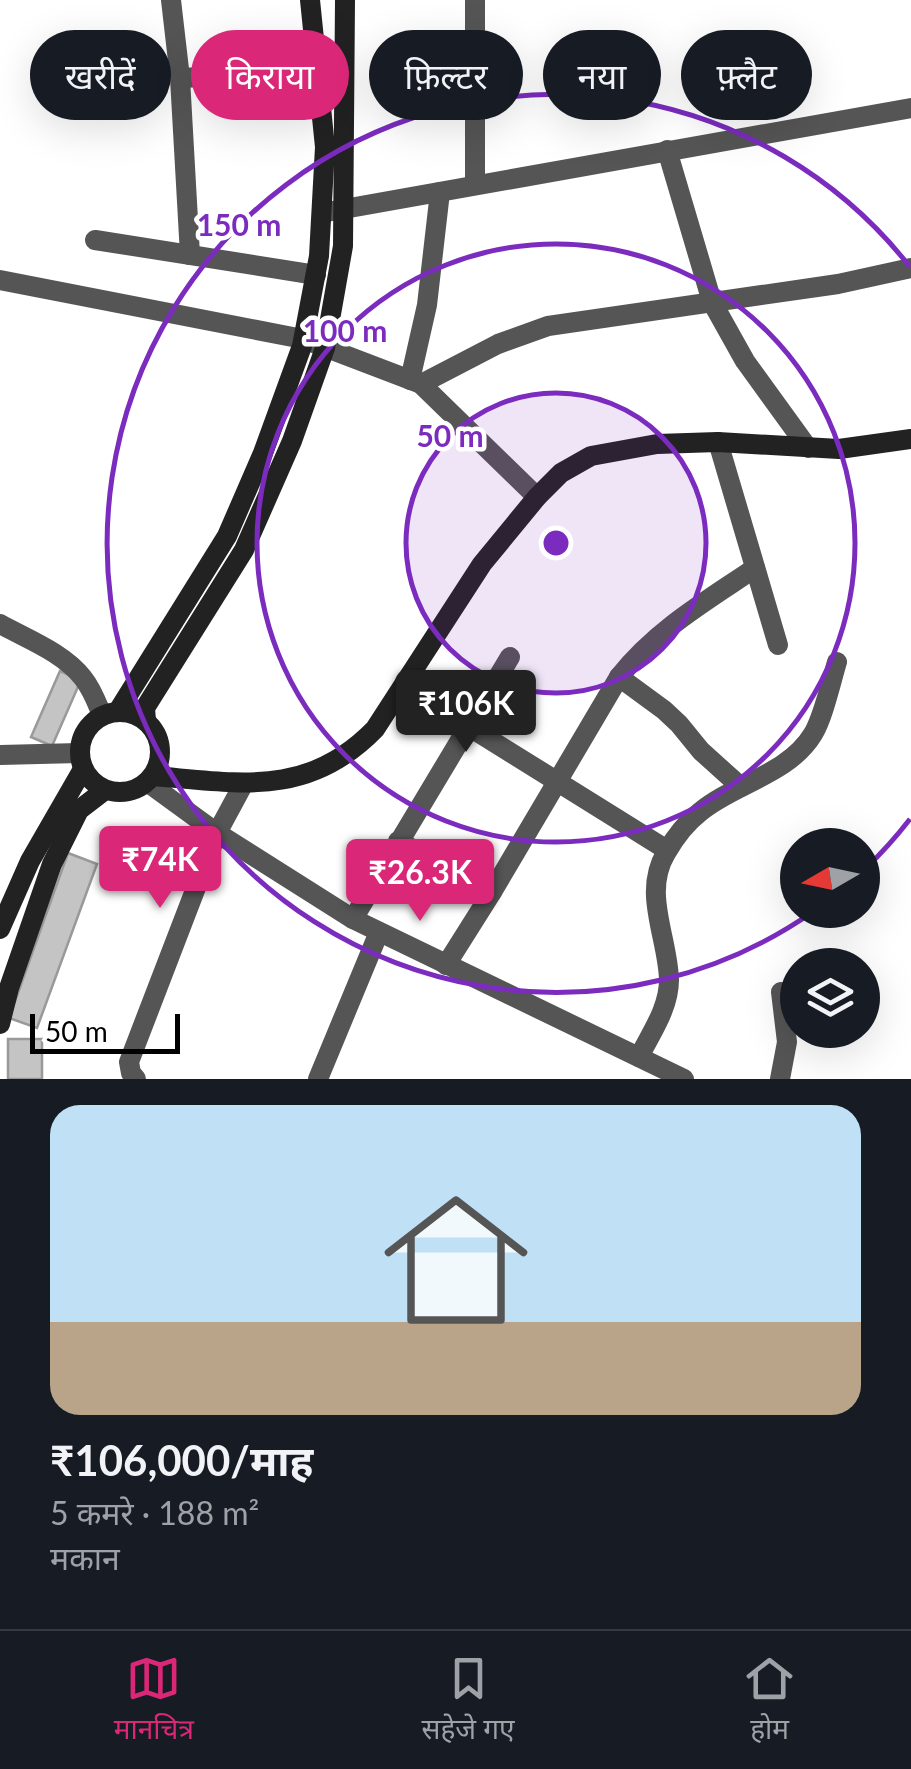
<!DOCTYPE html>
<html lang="hi">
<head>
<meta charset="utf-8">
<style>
	body { margin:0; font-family:Lato,"Noto Sans Devanagari",sans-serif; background:#242831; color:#f1f3f6; height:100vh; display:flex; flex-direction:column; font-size:38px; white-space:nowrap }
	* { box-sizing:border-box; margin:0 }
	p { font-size:32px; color:#9ea1a6 }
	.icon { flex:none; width:55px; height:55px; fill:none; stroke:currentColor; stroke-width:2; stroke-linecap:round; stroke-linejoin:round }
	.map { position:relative; height:1079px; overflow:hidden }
	.panel { display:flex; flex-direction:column; background:#171b24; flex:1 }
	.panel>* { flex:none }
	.hud { position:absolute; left:30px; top:30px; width:852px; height:90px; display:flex; gap:20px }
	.needle { width:65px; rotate:261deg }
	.tools { position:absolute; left:780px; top:828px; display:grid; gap:20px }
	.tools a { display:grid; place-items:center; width:100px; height:100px; border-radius:50%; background:#171b24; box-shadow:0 10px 40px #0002; font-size:50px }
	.scale { position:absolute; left:30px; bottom:25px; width:150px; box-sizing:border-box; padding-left:10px; border:5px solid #000; border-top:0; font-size:28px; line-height:35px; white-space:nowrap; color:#000; -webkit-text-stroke:8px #fff; paint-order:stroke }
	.price { position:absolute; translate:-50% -85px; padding:0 22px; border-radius:10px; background:#db2777; color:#fff; font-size:32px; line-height:65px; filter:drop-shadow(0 2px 5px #0008) }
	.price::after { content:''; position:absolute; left:50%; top:60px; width:30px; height:22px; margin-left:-15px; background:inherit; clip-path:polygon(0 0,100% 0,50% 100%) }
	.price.active { background:#222; color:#fff }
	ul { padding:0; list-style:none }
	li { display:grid; align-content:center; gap:20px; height:530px; padding:0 50px }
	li+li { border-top:2px solid #363941 }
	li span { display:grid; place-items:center; height:310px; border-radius:30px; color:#555 }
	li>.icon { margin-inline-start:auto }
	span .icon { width:180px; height:180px; fill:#fffc; stroke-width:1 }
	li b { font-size:42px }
	.tag { padding:0 35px; border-radius:45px; background:#171b24; box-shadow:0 10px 40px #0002; font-size:35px; line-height:90px }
	.tag.active { background:#db2777; color:#fff }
	.dock { display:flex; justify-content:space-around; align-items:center; height:140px; border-top:2px solid #363941; background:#171b24; font-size:28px; color:#9ea1a6 }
	.dock a { display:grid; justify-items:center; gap:5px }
	.dock .active { color:#db2777 }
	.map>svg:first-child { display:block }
	.building { fill:#c4c4c4; stroke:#999; stroke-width:2.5 }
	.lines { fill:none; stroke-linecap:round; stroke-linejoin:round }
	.street { stroke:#555; stroke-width:20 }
	.secondary { stroke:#222; stroke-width:20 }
	.ring { fill:none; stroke:#7b2cbf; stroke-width:5 }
	.centre { fill:#7b2cbf; stroke:#fff; stroke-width:5 }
	.ring-label { font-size:30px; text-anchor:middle; font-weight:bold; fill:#7b2cbf; stroke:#fff; stroke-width:9; stroke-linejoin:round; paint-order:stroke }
</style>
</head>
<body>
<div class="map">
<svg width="911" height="1079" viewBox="0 0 911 1079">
	<rect width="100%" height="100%" fill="#fff"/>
	<!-- building -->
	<g class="building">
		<path d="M 60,671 L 81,680 L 52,746 L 31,737 Z"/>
		<path d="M 68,853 L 97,864 L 37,1028 L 9,1018 Z"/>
		<rect x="8" y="1039" width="34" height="40"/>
	</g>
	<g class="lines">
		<!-- street -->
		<g class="street">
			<path d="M 171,0 L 180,78 L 190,255"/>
			<path d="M 180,78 L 317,72"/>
			<path d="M 667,150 L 712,302 L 745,361 L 808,448"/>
			<path d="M 475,185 L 475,0"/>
			<path d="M 327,212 L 911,108"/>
			<path d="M 95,240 L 316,275"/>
			<path d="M 0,280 L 303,339 L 421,384 L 537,497"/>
			<path d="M 410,380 L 427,305 L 440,192"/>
			<path d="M 421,384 L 498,344 L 548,326 L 838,284 L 911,268"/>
			<path d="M 718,442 L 778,645"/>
			<path d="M 0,624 C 27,639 64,653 83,678 C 92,689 97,703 102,715"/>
			<path d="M 619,677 L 664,710 L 679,724 L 701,751 L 741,787"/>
			<path d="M 405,682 L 468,726 L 667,850"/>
			<path d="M 0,755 L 79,753"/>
			<path d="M 147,782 L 217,833 L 353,919 L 684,1079"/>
			<path d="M 398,841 L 492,892"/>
			<path d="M 353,919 L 510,657"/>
			<path d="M 446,965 L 492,892 L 619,677 C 656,630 706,601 755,568"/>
			<path d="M 639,1057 C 651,1033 669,1008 669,980 C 668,937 642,893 666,853 C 674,839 687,822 700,812 C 735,783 788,775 813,734 C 823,718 831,682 837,662"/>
			<path d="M 136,1079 L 131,1073 L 129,1062 L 217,833 L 244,783"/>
			<path d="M 318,1079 L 379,932"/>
			<path d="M 780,1079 L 787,1042 L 781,992"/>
		</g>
		<!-- secondary -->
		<g class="secondary">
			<path d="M 118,711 L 227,536 L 263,453 L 302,346 L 319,256 L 325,147 L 310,0"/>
			<circle cx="120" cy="752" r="40"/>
			<path d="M 146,721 L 145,708 L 244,550 L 292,441 L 325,348 L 343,246 L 345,0"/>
			<path d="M 153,776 C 240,783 308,798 375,729 L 482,564 L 537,497 L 561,473 L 591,456 L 657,444 L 718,442 L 839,449 L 911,439"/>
			<path d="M 0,929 L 30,861 L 83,769"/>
			<path d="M 0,1024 L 9,988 L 52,864 L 79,810 L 105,790"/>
		</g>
	</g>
	<!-- distance rings -->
	<circle cx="556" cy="543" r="150" fill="#7b2cbf" fill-opacity=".12"/>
	<g class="ring">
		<circle cx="556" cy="543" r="150"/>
		<circle cx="556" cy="543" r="299"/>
		<path d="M910 819A449 449 0 0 1 865 869M814 911A449 449 0 1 1 910 267"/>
	</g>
	<circle cx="556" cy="543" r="15" class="centre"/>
	<g class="ring-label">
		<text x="239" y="236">150 m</text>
		<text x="345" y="342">100 m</text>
		<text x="450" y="447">50 m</text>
	</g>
</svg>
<div class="tools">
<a><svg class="needle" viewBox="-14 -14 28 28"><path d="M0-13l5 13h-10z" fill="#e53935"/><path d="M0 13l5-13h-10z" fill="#9ea1a6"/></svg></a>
<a><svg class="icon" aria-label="layers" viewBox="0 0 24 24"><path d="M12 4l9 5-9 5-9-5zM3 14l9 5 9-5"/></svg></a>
</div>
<div class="scale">50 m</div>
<b class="price active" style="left:466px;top:755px">₹106K</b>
<b class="price" style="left:160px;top:911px">₹74K</b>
<b class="price" style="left:420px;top:924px">₹26.3K</b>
<div class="hud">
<a class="tag">खरीदें</a>
<a class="tag active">किराया</a>
<a class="tag">फ़िल्टर</a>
<a class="tag">नया</a>
<a class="tag">फ़्लैट</a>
</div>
</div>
<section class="panel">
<ul>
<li><span style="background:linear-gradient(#bfe0f5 70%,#b9a48a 0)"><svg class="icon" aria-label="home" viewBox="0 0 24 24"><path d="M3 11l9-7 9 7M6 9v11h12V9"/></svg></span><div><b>₹106,000/माह</b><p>5 कमरे · 188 m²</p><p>मकान</p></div></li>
</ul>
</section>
<nav class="dock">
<a class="active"><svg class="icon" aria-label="map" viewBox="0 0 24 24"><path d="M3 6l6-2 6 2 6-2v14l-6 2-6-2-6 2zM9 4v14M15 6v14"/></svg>मानचित्र</a>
<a><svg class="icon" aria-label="saved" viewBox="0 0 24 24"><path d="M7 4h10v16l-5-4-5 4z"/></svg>सहेजे गए</a>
<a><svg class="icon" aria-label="home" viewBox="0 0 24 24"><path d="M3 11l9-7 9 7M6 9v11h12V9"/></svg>होम</a>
</nav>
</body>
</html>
